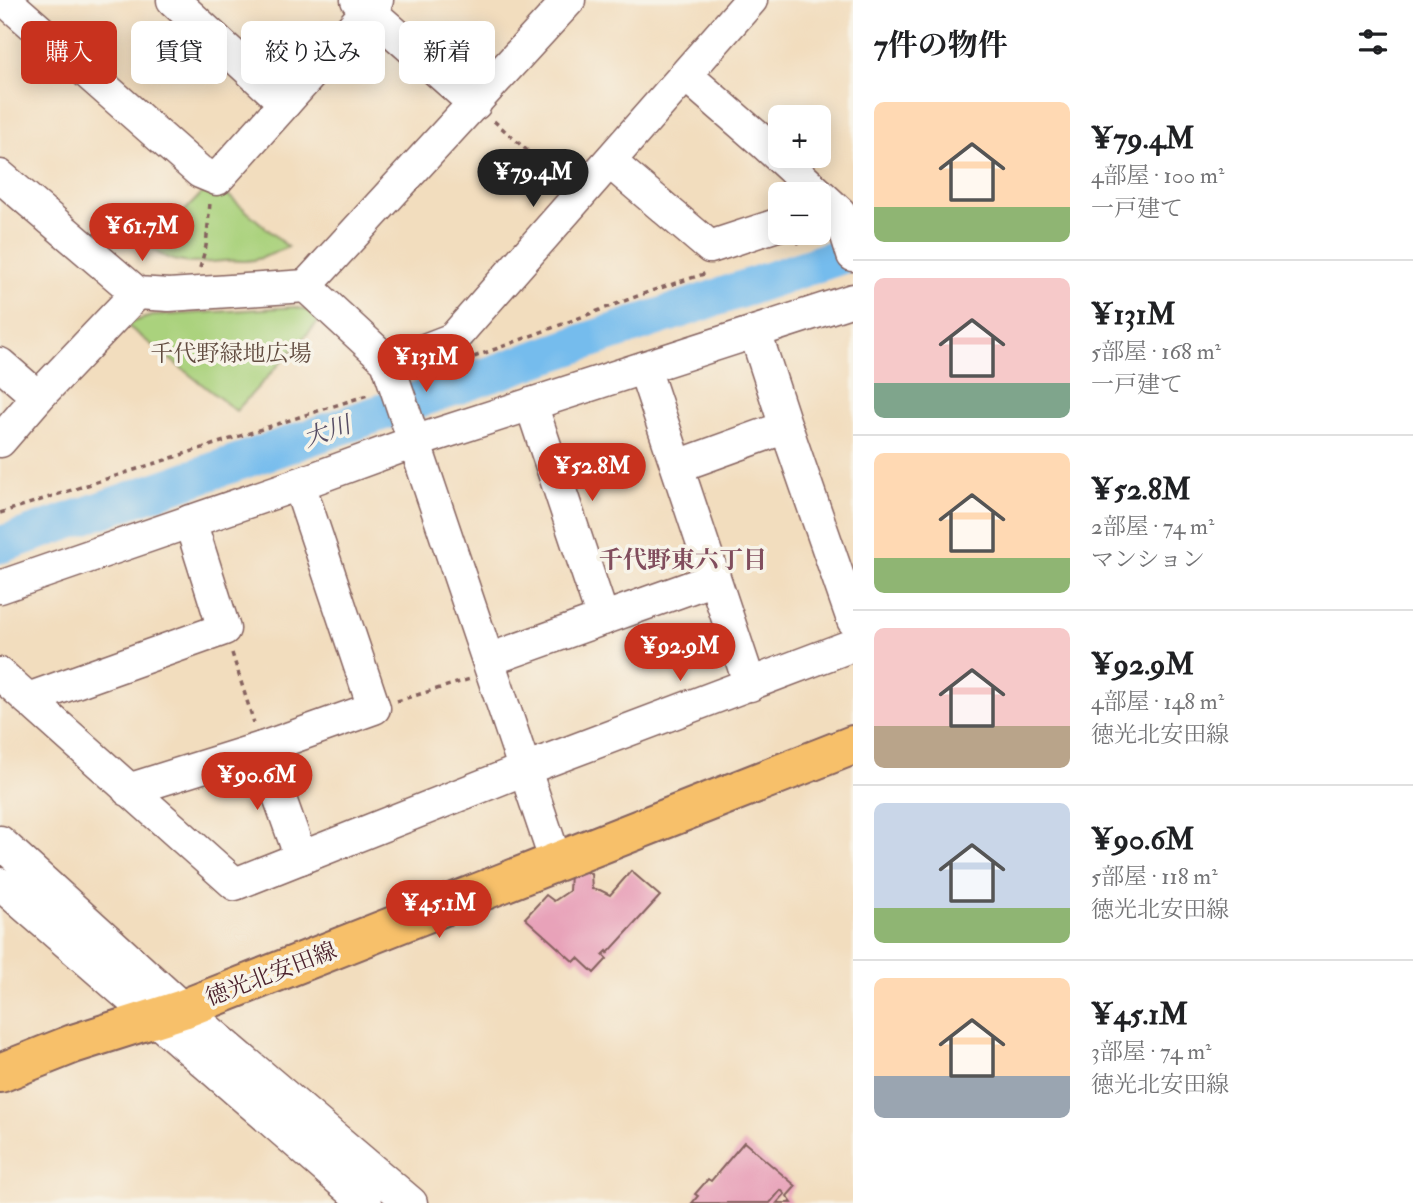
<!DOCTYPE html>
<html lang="ja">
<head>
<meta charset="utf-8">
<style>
	body { margin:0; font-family:"IM FELL Double Pica","Noto Serif JP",serif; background:#f2f2f2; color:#202124; height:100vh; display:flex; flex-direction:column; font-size:26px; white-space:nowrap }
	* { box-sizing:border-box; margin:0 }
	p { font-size:23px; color:#757577 }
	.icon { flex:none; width:38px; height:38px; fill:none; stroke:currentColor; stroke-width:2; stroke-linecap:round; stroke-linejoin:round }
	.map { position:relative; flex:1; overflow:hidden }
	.side { display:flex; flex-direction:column; background:#fff; width:560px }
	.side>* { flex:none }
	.banner { position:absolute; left:21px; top:21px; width:665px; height:63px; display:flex; gap:14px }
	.controls { position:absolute; left:768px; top:105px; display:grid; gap:14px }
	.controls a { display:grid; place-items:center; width:63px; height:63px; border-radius:10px; background:#fff; box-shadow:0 4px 18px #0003; font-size:35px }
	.price { position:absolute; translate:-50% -60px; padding:0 16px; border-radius:24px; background:#c8321e; color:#fff; font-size:23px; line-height:46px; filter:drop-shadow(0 2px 4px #0008) }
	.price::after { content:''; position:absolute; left:50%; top:42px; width:21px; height:16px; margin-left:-10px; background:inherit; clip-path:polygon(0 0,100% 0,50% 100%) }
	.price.on { background:#222; color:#fff }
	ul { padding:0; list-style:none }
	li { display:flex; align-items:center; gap:21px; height:175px; padding:0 21px }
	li+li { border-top:2px solid #e0e0e0 }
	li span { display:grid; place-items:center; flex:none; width:196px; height:140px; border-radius:10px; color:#555 }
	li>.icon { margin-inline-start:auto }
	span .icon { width:84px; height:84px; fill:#fffc; stroke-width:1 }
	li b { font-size:30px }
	h2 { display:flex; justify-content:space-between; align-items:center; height:84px; padding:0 21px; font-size:30px }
	.pill { padding:0 24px; border-radius:10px; background:#fff; box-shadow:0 4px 18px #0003; font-size:24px; line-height:63px }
	.pill.on { background:#c8321e; color:#fff }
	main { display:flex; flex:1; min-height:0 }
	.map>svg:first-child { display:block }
	.green { fill:#aad27d; stroke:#7a7854; stroke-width:2 }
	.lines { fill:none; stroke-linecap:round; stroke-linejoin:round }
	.river { stroke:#75bced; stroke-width:37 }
	.building { fill:#e8a2b9 }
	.minor-casing { stroke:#85625e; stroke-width:35 }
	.major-casing { stroke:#85625e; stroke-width:42 }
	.path { stroke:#85625e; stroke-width:3.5; stroke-dasharray:5 5; stroke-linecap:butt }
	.minor { stroke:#fff; stroke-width:32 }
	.major { stroke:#f7c06b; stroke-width:38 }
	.labels { text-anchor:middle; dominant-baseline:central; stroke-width:7; stroke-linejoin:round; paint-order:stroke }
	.park-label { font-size:23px; fill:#624c40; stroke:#f7f3e8 }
	.street-label { font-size:23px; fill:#4a1f2b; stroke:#f7f3e8 }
	.water-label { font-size:24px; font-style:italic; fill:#574e65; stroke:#f7f3e8 }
	.neighbourhood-label { font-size:24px; font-weight:bold; fill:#814d5d; stroke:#f7f3e8 }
</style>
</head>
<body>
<main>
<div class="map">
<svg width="853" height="1203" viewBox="0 0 853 1203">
	<rect width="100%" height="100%" fill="#f7f3e8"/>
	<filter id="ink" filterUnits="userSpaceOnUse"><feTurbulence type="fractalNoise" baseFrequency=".0143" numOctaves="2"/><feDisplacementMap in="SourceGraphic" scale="14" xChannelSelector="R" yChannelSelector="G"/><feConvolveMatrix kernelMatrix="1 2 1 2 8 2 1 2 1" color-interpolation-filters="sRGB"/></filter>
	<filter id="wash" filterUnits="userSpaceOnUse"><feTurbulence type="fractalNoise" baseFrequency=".00686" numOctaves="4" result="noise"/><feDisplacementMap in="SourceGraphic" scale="28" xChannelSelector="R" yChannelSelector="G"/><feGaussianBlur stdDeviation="1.57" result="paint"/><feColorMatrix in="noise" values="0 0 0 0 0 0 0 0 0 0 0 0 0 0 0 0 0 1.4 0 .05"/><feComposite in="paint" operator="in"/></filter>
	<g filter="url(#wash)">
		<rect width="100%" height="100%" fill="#f2ddbe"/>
		<!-- green -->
		<g class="green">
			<path d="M 222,190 L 288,247 C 274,253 261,260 246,261 C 238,261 231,260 223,261 C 195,264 172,266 150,247 L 203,192 Z"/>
			<path d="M 296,307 L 324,316 L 236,411 L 125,324 L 152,316 Z"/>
		</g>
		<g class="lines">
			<!-- river -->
			<path class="river" d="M 0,545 L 584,342 L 853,252"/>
		</g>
		<g id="blocks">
			<!-- building -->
			<g class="building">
				<path d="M 580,871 L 591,873 L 592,889 L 600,890 L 610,895 L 631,871 L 660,896 L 608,953 L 607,951 L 603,955 L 607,959 L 594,973 L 578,958 L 574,962 L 525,918 L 546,895 L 554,901 L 569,891 L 570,874 Z"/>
				<path d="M 744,1142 L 796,1186 L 787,1196 L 792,1203 L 777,1203 L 785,1194 L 781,1190 L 770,1203 L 692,1203 L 698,1196 L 695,1194 L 708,1179 L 711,1181 Z"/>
			</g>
		</g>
	</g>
	<g filter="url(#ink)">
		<use href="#blocks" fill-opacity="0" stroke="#85625e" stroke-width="2"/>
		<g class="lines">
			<defs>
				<g id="minor">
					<path d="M 5,0 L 200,172 L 217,179 L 377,0"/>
					<path d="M 173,0 L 285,103"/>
					<path d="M 357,0 L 475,104"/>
					<path d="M 687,76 L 765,144 L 840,213 L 853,255"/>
					<path d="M 610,162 L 710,247 L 780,224"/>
					<path d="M 0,176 L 137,293 L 169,295 L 306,286 L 569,0"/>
					<path d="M 306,286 L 387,361 L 556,862"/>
					<path d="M 755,332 L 786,427"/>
					<path d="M 387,361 L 409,356 L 453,339 L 751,0"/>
					<path d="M 0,364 L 38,397"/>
					<path d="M 644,368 L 750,685"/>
					<path d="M 531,404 L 603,619"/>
					<path d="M 0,441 L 38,397 L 137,293"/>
					<path d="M 678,466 L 786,427 L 853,620"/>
					<path d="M 0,587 L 299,484 L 414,442 L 853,300"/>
					<path d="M 488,660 L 714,579"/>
					<path d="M 0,674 L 235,884 L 525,769 L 853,645"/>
					<path d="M 28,699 L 224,629 L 190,521"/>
					<path d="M 262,748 L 301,858"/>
					<path d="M 128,790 L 262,748 L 374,708 L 299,484"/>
					<path d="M 0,842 L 183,1009 L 411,1203"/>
					<path d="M 0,884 L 366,1203"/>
				</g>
				<path id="major" d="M 0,1073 L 73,1044 L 183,1009 L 853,745"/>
			</defs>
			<!-- minor casing -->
			<use href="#minor" class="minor-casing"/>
			<!-- major casing -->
			<use href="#major" class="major-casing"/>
			<!-- path -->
			<g class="path">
				<path d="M 494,121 L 559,179"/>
				<path d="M 797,243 L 820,236"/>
				<path d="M 200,268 L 206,246 L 210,203"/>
				<path d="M 474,357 L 651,291 L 707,273"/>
				<path d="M 0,513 L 371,394"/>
				<path d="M 232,653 L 254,723"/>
				<path d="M 397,701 L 470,679"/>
			</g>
			<!-- minor -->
			<use href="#minor" class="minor"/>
			<!-- major -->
			<use href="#major" class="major"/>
		</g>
	</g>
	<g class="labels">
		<!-- park labels -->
		<g class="park-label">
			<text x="231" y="353">千代野緑地広場</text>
		</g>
		<!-- street labels -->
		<g class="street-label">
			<text transform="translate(271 974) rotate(-21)">徳光北安田線</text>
		</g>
		<!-- water labels -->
		<g class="water-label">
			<text transform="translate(327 432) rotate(-19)">大川</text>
		</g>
		<!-- neighbourhood labels -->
		<g class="neighbourhood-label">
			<text x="683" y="560">千代野東六丁目</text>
		</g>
	</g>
</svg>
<div class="controls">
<a>+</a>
<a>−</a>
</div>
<b class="price on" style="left:533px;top:209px">¥79.4M</b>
<b class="price" style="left:142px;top:263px">¥61.7M</b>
<b class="price" style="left:426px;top:394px">¥131M</b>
<b class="price" style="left:592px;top:503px">¥52.8M</b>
<b class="price" style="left:680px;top:683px">¥92.9M</b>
<b class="price" style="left:257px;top:812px">¥90.6M</b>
<b class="price" style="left:439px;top:940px">¥45.1M</b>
<div class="banner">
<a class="pill on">購入</a>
<a class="pill">賃貸</a>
<a class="pill">絞り込み</a>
<a class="pill">新着</a>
</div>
</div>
<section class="side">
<h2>7件の物件<svg class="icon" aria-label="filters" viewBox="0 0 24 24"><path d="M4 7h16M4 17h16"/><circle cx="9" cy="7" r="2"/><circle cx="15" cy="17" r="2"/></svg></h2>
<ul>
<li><span style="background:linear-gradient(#ffd9b3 75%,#8fb573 0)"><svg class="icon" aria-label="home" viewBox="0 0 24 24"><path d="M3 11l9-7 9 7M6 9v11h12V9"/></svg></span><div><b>¥79.4M</b><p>4部屋 · 100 m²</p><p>一戸建て</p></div></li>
<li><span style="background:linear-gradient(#f6c9c9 75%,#7fa58c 0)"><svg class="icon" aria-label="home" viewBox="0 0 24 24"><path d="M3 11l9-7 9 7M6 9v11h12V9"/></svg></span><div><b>¥131M</b><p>5部屋 · 168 m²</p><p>一戸建て</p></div></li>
<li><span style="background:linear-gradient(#ffd9b3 75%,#8fb573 0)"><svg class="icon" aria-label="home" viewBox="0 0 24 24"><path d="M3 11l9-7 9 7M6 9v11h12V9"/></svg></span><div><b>¥52.8M</b><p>2部屋 · 74 m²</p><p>マンション</p></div></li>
<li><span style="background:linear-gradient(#f6c9c9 70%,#b9a48a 0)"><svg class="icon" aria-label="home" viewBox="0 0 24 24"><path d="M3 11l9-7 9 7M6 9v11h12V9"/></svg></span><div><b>¥92.9M</b><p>4部屋 · 148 m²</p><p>徳光北安田線</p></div></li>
<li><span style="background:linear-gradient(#c9d6e8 75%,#8fb573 0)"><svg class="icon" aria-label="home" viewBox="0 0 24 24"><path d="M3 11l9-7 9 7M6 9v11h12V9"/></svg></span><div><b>¥90.6M</b><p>5部屋 · 118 m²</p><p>徳光北安田線</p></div></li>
<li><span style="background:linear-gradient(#ffd9b3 70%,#9aa5b1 0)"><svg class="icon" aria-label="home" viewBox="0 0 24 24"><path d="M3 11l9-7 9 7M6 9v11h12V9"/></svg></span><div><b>¥45.1M</b><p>3部屋 · 74 m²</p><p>徳光北安田線</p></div></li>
</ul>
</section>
</main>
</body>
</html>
